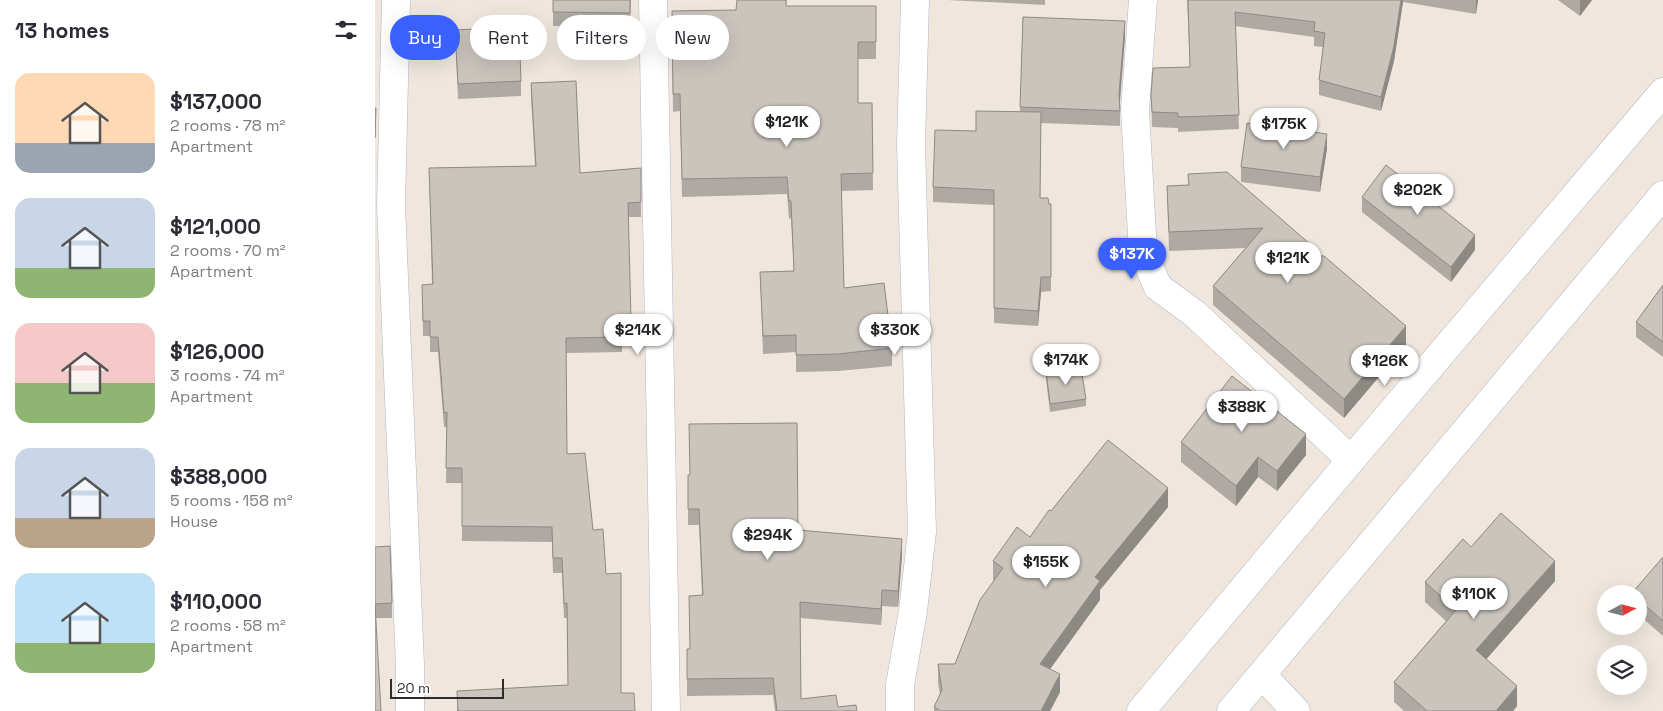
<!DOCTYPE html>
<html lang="en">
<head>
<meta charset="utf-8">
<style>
	body { margin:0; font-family:"Space Grotesk",sans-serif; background:#f7f7f7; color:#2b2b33; height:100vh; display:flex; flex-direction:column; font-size:19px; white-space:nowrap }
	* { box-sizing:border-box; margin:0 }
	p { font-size:16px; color:#7c7c81 }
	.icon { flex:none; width:28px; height:28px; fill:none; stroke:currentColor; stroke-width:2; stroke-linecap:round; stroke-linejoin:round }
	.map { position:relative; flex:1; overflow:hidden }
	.sheet { display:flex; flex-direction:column; background:#fff; width:375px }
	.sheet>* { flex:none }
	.banner { position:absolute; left:15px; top:15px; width:475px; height:45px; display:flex; gap:10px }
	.needle { width:32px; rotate:83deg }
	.tools { position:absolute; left:1222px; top:585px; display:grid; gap:10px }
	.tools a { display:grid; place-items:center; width:50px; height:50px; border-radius:50%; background:#fff; box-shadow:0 5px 20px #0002; font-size:25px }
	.scale { position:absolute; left:15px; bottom:12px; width:114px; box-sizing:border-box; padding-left:5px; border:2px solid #2c2c2c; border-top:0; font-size:14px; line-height:18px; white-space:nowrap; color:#2c2c2c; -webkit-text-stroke:4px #fff; paint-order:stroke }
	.price { position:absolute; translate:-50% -42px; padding:0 11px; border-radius:18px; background:#fff; color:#222; font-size:16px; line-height:32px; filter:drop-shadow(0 1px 2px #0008) }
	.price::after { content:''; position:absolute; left:50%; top:30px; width:15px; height:11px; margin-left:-8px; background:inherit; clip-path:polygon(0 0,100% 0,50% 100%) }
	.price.selected { background:#3a61ff; color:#fff }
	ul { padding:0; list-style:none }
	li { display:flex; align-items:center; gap:15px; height:125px; padding:0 15px }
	li span { display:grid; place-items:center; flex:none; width:140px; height:100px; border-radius:15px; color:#555 }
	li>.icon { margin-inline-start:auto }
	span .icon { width:60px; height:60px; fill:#fffc; stroke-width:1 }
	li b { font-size:21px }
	h2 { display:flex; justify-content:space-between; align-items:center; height:60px; padding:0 15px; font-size:21px }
	.pill { padding:0 18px; border-radius:22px; background:#fff; box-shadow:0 5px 20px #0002; font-size:18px; line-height:45px }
	.pill.selected { background:#3a61ff; color:#fff }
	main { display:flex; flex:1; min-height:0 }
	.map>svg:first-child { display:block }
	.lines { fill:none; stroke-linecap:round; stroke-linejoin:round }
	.minor-casing { stroke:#b2b5c1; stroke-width:29 }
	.minor { stroke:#fff; stroke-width:28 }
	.wall { fill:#aea9a3 }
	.shaded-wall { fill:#8d8984 }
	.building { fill:#cac4bd; stroke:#8d8984 }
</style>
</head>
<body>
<main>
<section class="sheet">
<h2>13 homes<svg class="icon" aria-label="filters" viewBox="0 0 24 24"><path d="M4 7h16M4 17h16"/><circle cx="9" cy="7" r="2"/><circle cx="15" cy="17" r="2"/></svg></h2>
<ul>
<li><span style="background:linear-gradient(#ffd9b3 70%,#9aa5b1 0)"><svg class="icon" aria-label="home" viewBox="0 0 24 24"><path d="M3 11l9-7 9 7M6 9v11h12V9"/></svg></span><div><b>$137,000</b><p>2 rooms · 78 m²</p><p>Apartment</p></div></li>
<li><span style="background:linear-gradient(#c9d6e8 70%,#8fb573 0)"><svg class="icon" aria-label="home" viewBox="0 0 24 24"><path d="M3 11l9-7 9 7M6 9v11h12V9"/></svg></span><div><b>$121,000</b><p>2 rooms · 70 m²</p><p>Apartment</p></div></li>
<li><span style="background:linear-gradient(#f6c9c9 60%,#8fb573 0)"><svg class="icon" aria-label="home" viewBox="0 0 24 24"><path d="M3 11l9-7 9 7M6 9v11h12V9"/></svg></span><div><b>$126,000</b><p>3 rooms · 74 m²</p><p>Apartment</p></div></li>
<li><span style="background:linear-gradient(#c9d6e8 70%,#b9a48a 0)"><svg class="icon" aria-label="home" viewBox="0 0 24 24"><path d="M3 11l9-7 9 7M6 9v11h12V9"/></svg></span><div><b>$388,000</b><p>5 rooms · 158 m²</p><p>House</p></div></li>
<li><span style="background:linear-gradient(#bfe0f5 70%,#8fb573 0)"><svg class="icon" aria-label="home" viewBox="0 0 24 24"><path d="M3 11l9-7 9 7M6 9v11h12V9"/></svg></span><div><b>$110,000</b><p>2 rooms · 58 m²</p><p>Apartment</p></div></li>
</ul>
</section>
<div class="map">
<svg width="1288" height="711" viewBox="0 0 1288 711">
	<rect width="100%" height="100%" fill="#efe7de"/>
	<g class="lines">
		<defs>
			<g id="minor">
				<path d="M 21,0 L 16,205 L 35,665 L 35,711"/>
				<path d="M 278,0 L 291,711"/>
				<path d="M 768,0 L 760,110 L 768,253 L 783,287 L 820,314 L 976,460"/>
				<path d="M 887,675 L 921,711"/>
				<path d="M 525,711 L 525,685 L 538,611 L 547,532 L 536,145 L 540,0"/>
				<path d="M 766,711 L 976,460 L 1288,92"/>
				<path d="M 856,711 L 1288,195"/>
			</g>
		</defs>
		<!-- minor casing -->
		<use href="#minor" class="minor-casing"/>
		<!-- minor -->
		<use href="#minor" class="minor"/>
	</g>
	<!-- wall -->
	<g class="wall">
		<path d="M 178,0 L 256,0 L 255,28 L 178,26 Z"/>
		<path d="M 362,0 L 412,0 L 411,6 L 501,6 L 501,59 L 483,59 L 483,103 L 497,103 L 498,190 L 466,191 L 469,288 L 517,348 L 517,366 L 463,371 L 421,372 L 421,352 L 388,354 L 385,272 L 419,271 L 416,218 L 414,219 L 412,194 L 307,197 L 305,111 L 298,112 L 297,29 L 361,10 Z"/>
		<path d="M 572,0 L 670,0 L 670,5 Z"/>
		<path d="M 812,0 L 1103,0 L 1101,14 L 1028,2 L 1019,61 L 1006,111 L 944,95 L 944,80 L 948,47 L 939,46 L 939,37 L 860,26 L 864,129 L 803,132 L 803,128 L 777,127 L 776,95 L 815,67 Z"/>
		<path d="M 1183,0 L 1217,0 L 1205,16 Z"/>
		<path d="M 648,17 L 750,36 L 745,103 L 745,126 L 666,123 L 665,198 L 674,204 L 676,204 L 676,291 L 666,292 L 663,326 L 619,323 L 619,205 L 558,202 L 558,187 L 645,112 Z"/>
		<path d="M 80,30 L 146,81 L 146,96 L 83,99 Z"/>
		<path d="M 156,83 L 205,173 L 266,168 L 266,217 L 253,217 L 256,333 L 247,334 L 247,352 L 191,353 L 192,454 L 218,530 L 231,574 L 246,693 L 260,711 L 82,711 L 82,691 L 193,685 L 192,618 L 189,618 L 187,573 L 178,573 L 177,542 L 87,541 L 87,483 L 71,483 L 72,427 L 69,427 L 63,352 L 55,352 L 55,336 L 48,336 L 47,285 L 57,284 L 54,168 L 160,166 L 156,97 Z"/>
		<path d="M 952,149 L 945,192 L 866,182 L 866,167 Z"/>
		<path d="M 813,174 L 935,258 L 1031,345 L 969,418 L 838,305 L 838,286 L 871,248 L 794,251 L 792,186 L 813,185 Z"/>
		<path d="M 987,197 L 1100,250 L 1076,282 L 987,212 Z"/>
		<path d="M 1288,285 L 1288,357 L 1261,337 L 1261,322 Z"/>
		<path d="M 671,371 L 711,399 L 711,406 L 675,412 L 671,379 Z"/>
		<path d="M 806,442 L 931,455 L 902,491 L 883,477 L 861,506 L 806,462 Z"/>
		<path d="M 313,475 L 423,530 L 527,555 L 523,607 L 507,606 L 506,625 L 425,618 L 426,699 L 482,711 L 400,711 L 398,695 L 312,696 L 312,649 L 315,649 L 327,595 L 324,525 L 313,525 Z"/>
		<path d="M 793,507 L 725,590 L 725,600 L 675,669 L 685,692 L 675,711 L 559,711 L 559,707 L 565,695 L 563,683 L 563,664 L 580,664 L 619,581 L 618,580 L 618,561 L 655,537 L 676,511 Z"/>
		<path d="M 0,547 L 17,603 L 17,618 L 1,618 L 0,711 Z"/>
		<path d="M 1096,547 L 1180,581 L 1111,659 L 1142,706 L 1138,711 L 1029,711 L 1019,702 L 1019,682 L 1071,621 L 1050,602 L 1050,582 Z"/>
		<path d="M 1288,557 L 1288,636 L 1264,615 L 1264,594 Z"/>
	</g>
	<!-- shaded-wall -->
	<g class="shaded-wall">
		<path d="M 1026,0 L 1028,0 L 1028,2 L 1019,61 L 1006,111 L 1006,97 Z"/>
		<path d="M 1101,0 L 1103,0 L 1101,14 Z"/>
		<path d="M 1205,0 L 1217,0 L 1205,16 Z"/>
		<path d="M 750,21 L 750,36 L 744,109 L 744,94 Z"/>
		<path d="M 952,134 L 952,149 L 945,192 L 945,177 Z"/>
		<path d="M 1100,235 L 1100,250 L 1076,282 L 1076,267 Z"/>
		<path d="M 935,244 L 935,263 L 933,262 Z"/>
		<path d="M 666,277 L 666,292 L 663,326 L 663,311 Z"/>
		<path d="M 1031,326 L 1031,345 L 969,418 L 969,399 Z"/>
		<path d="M 931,434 L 931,455 L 902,491 L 902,471 Z"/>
		<path d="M 883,457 L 883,477 L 861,506 L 861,486 Z"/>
		<path d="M 793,488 L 793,507 L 725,590 L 725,600 L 665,683 L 665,664 L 720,577 Z"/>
		<path d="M 527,539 L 527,555 L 523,607 L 523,591 Z"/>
		<path d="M 1180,561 L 1180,581 L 1101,671 L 1101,650 Z"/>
		<path d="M 507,590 L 507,606 L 506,625 L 506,609 Z"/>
		<path d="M 685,674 L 685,692 L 675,711 L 666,711 Z"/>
		<path d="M 1142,686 L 1142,706 L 1138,711 L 1121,711 Z"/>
	</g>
	<!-- building -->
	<g class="building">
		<path d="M 178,0 L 255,0 L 255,13 L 178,12 Z"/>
		<path d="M 362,0 L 411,0 L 411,6 L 501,6 L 501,42 L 483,42 L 483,103 L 497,103 L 498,173 L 466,174 L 469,288 L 509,283 L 517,348 L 463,354 L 421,355 L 421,335 L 388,336 L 385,272 L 419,271 L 416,201 L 414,201 L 412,177 L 307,179 L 305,94 L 298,94 L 297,11 L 361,10 Z"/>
		<path d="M 813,0 L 1026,0 L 1019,46 L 1006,97 L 944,80 L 950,33 L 939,31 L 940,22 L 860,12 L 864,115 L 803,117 L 803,113 L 777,112 L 776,95 L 778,68 L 815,67 Z"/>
		<path d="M 648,17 L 750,21 L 744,94 L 745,111 L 645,107 Z"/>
		<path d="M 144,27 L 146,81 L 83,84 L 80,30 Z"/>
		<path d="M 201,81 L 205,173 L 266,168 L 266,202 L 253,203 L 256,319 L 246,319 L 247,337 L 191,338 L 192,454 L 210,453 L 218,530 L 228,529 L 231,574 L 246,573 L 246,693 L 259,693 L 260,711 L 83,711 L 82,691 L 193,685 L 192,603 L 189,604 L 187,558 L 178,558 L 177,527 L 87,526 L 87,468 L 71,468 L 72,412 L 69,413 L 63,337 L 55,337 L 55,321 L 48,321 L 47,285 L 58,284 L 54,168 L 161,166 L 156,83 Z"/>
		<path d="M 0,108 L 1,108 L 0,138 Z"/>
		<path d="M 601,111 L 666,112 L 665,198 L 673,198 L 674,204 L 676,204 L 676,277 L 666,277 L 663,311 L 619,308 L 619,190 L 558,187 L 560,130 L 601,131 Z"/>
		<path d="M 872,123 L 952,134 L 945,177 L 866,167 Z"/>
		<path d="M 1011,165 L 1100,235 L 1076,267 L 987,197 Z"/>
		<path d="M 852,172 L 935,244 L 933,262 L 937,256 L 949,256 L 1031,326 L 969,399 L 838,286 L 888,228 L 794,232 L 792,186 L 814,185 L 813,174 Z"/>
		<path d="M 1288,285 L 1288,342 L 1261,322 Z"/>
		<path d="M 706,368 L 711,399 L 675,404 L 671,371 Z"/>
		<path d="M 857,376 L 931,434 L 902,471 L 883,457 L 861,486 L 806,442 Z"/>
		<path d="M 422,423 L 423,530 L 527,539 L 523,591 L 507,590 L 506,609 L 425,602 L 426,699 L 461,695 L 463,707 L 481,705 L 482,711 L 402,711 L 398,678 L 312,679 L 312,649 L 315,649 L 314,596 L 328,595 L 324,509 L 313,509 L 313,475 L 315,475 L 314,424 Z"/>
		<path d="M 733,440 L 793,488 L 720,577 L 725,581 L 665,664 L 685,674 L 666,711 L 566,711 L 559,707 L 567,690 L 563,664 L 580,664 L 605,600 L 628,568 L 618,561 L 642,527 L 655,537 L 674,510 L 676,511 Z"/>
		<path d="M 1126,513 L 1180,561 L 1101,650 L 1142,686 L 1121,711 L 1052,711 L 1019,682 L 1081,610 L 1050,582 L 1088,539 L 1096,547 Z"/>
		<path d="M 15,546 L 17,603 L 0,604 L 6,711 L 0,711 L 0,547 Z"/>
		<path d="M 1288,557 L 1288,621 L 1264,600 L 1264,594 L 1257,593 Z"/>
	</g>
</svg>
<div class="tools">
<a><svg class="needle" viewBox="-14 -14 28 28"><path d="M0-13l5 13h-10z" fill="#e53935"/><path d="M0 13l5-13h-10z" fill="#7c7c81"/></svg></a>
<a><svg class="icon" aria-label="layers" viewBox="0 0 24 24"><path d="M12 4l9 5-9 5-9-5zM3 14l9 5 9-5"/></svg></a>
</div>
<div class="scale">20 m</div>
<b class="price" style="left:412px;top:148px">$121K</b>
<b class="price" style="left:909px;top:150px">$175K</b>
<b class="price" style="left:1043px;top:216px">$202K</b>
<b class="price selected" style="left:757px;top:280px">$137K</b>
<b class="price" style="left:913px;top:284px">$121K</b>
<b class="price" style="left:263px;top:356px">$214K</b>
<b class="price" style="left:520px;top:356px">$330K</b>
<b class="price" style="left:691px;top:386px">$174K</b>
<b class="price" style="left:1010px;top:387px">$126K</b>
<b class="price" style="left:867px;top:433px">$388K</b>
<b class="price" style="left:393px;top:561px">$294K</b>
<b class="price" style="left:671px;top:588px">$155K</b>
<b class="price" style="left:1099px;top:620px">$110K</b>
<div class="banner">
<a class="pill selected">Buy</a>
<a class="pill">Rent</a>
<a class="pill">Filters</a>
<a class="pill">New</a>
</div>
</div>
</main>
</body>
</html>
